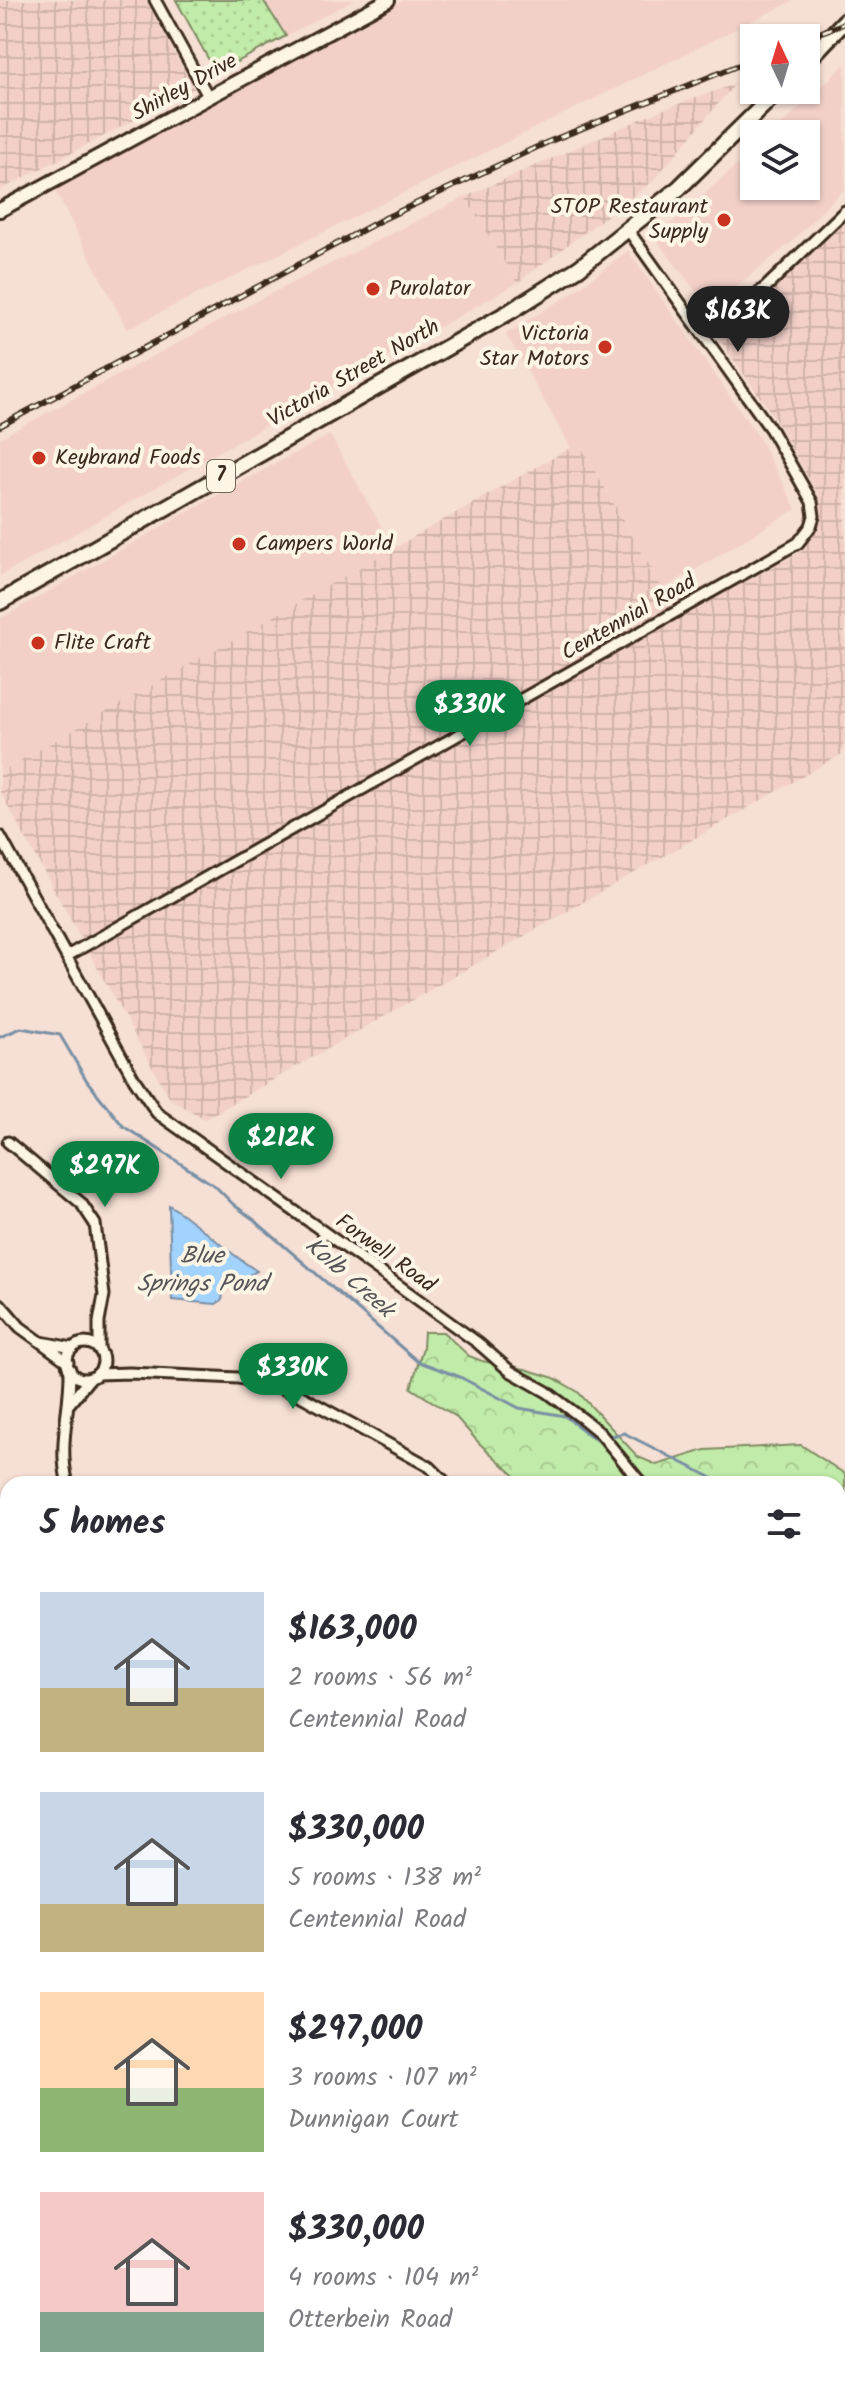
<!DOCTYPE html>
<html lang="en">
<head>
<meta charset="utf-8">
<style>
	body { margin:0; font-family:Kalam,sans-serif; background:#f7f7f7; color:#2b2b33; height:100vh; display:flex; flex-direction:column; font-size:30px; white-space:nowrap }
	* { box-sizing:border-box; margin:0 }
	p { font-size:26px; color:#7c7c81 }
	.icon { flex:none; width:44px; height:44px; fill:none; stroke:currentColor; stroke-width:2; stroke-linecap:round; stroke-linejoin:round }
	.map { position:relative; flex:1; overflow:hidden }
	.drawer { position:absolute; left:0px; top:1476px; width:846px; height:912px; display:flex; flex-direction:column; background:#fff; border-radius:24px 24px 0 0; box-shadow:0 2px 6px #0004 }
	.drawer>* { flex:none }
	.needle { width:52px; rotate:356deg }
	.controls { position:absolute; left:740px; top:24px; display:grid; gap:16px }
	.controls a { display:grid; place-items:center; width:80px; height:80px; border-radius:0px; background:#fff; box-shadow:0 2px 6px #0004; font-size:40px }
	.price { position:absolute; translate:-50% -68px; padding:0 18px; border-radius:28px; background:#0b8043; color:#fff; font-size:26px; line-height:52px; filter:drop-shadow(0 2px 4px #0008) }
	.price::after { content:''; position:absolute; left:50%; top:48px; width:24px; height:18px; margin-left:-12px; background:inherit; clip-path:polygon(0 0,100% 0,50% 100%) }
	.price.selected { background:#222; color:#fff }
	ul { padding:0; list-style:none }
	li { display:flex; align-items:center; gap:24px; height:200px; padding:0 40px }
	li span { display:grid; place-items:center; flex:none; width:224px; height:160px; border-radius:0px; color:#555 }
	li>.icon { margin-inline-start:auto }
	span .icon { width:96px; height:96px; fill:#fffc; stroke-width:1 }
	li b { font-size:34px }
	h2 { display:flex; justify-content:space-between; align-items:center; height:96px; padding:0 40px; font-size:34px }
	.map>svg:first-child { display:block }
	.built { fill:#f2d0c8 }
	.industrial { fill:url(#industrial-grid) }
	.grass { fill:url(#grass-dots); stroke:#7e8a63; stroke-width:2 }
	.forest { fill:url(#forest-crowns); stroke:#7e8a63; stroke-width:2 }
	.water { fill:#a2d2fe; stroke:#798fa4; stroke-width:2 }
	.lines { fill:none; stroke-linecap:round; stroke-linejoin:round }
	.stream { stroke:#798fa4; stroke-width:3 }
	.street-casing { stroke:#3b2a1e; stroke-width:15 }
	.secondary-casing { stroke:#3b2a1e; stroke-width:18 }
	.primary-casing { stroke:#3b2a1e; stroke-width:20 }
	.street { stroke:#fcf5e5; stroke-width:9 }
	.secondary { stroke:#fcf5e5; stroke-width:12 }
	.primary { stroke:#fcf5e5; stroke-width:14 }
	.rail-casing { stroke:#3b2a1e; stroke-width:6 }
	.rail { stroke:#fcf5e5; stroke-width:3; stroke-dasharray:9; stroke-linecap:butt }
	.poi-dot { fill:#c8321e; stroke:#fcf5e5; stroke-width:3 }
	.labels { text-anchor:middle; dominant-baseline:central; stroke-width:8; stroke-linejoin:round; paint-order:stroke }
	.shield { fill:#fcf5e5; stroke:#75675a; stroke-width:2 }
	.shield-label { font-size:20px; font-weight:bold; fill:#3b2a1e }
	.street-label { font-size:22px; fill:#3b2a1e; stroke:#fcf5e5 }
	.poi-label { font-size:22px; fill:#3b2a1e; stroke:#fcf5e5; text-anchor:start }
	.water-label { font-size:24px; font-style:italic; fill:#555456; stroke:#fcf5e5 }
</style>
</head>
<body>
<div class="map">
<svg width="845" height="2388" viewBox="0 0 845 2388">
	<defs>
		<pattern id="industrial-grid" width="8" height="8" patternUnits="userSpaceOnUse" patternTransform="scale(2)"><rect width="8" height="8" fill="#f2d0c8"/><path d="M0 4h8M4 0v8" fill="none" stroke="#d0b3ab"/></pattern>
		<pattern id="grass-dots" width="8" height="8" patternUnits="userSpaceOnUse" patternTransform="scale(2)"><rect width="8" height="8" fill="#c1eba8"/><path d="M2 2h.1M6 6h.1" fill="none" stroke="#a7ca90" stroke-width="1.8" stroke-linecap="round"/></pattern>
		<pattern id="forest-crowns" width="20" height="18" patternUnits="userSpaceOnUse" patternTransform="scale(2)"><rect width="20" height="18" fill="#c1eba8"/><path d="M2 6a3 3 0 1 1 6 0M12 15a3 3 0 1 1 6 0" fill="none" stroke="#a7ca90"/></pattern>
	</defs>
	<rect width="100%" height="100%" fill="#f6dfd4"/>
	<filter id="ink" filterUnits="userSpaceOnUse"><feTurbulence type="fractalNoise" baseFrequency=".0125" numOctaves="2"/><feDisplacementMap in="SourceGraphic" scale="16" xChannelSelector="R" yChannelSelector="G"/><feConvolveMatrix kernelMatrix="1 2 1 2 8 2 1 2 1" color-interpolation-filters="sRGB"/></filter>
	<g filter="url(#ink)">
		<!-- built -->
		<g class="built">
			<path d="M 263,0 L 354,0 L 286,36 Z"/>
			<path d="M 404,0 L 795,0 L 127,329 L 54,188 Z"/>
			<path d="M 845,64 L 845,188 L 788,245 L 709,308 L 655,238 L 754,150 L 754,186 L 806,186 L 806,134 L 772,134 Z"/>
			<path d="M 465,197 L 517,283 L 0,576 L 0,438 L 264,297 Z"/>
			<path d="M 628,251 L 758,436 L 796,509 L 663,589 L 579,443 L 571,448 L 506,334 L 571,294 Z"/>
			<path d="M 330,435 L 394,549 L 0,772 L 0,619 L 233,486 Z"/>
		</g>
		<!-- industrial -->
		<g class="industrial">
			<path d="M 0,0 L 146,0 L 194,89 L 0,190 Z"/>
			<path d="M 735,84 L 652,182 L 517,283 L 465,197 L 659,111 Z"/>
			<path d="M 845,221 L 845,741 L 842,754 L 205,1119 L 170,1099 L 0,792 L 0,772 L 579,443 L 663,589 L 682,616 L 804,550 L 820,515 L 817,493 L 772,414 L 716,335 L 784,281 Z"/>
		</g>
		<!-- grass -->
		<path class="grass" d="M 176,0 L 263,0 L 286,36 L 216,73 Z"/>
		<!-- forest -->
		<path class="forest" d="M 424,1332 L 443,1332 L 469,1356 L 482,1361 L 525,1369 L 554,1378 L 578,1392 L 638,1457 L 657,1465 L 705,1450 L 801,1445 L 845,1474 L 845,1562 L 838,1558 L 838,1484 L 524,1484 L 479,1443 L 455,1416 L 411,1388 L 423,1347 Z"/>
		<!-- water -->
		<path class="water" d="M 169,1205 C 201,1225 225,1251 257,1271 L 224,1289 L 222,1300 L 216,1304 L 172,1300 Z"/>
		<g class="lines">
			<!-- stream -->
			<g class="stream">
				<path d="M 0,1037 L 21,1028 L 60,1035 L 87,1081 L 123,1126 L 215,1186 L 234,1205 L 253,1219 L 417,1361 L 460,1377 L 519,1408 L 565,1416 L 596,1440 L 601,1439"/>
				<path d="M 608,1437 L 624,1433 L 724,1484"/>
				<path d="M 838,1511 L 845,1519"/>
			</g>
			<defs>
				<g id="street">
					<path d="M 155,0 L 209,98"/>
					<path d="M 704,334 L 766,287 L 845,211"/>
					<path d="M 0,836 L 134,1079 L 157,1113 L 380,1272 L 478,1343 L 510,1371 L 547,1392 L 583,1419 L 600,1433 L 642,1484"/>
					<path d="M 67,956 L 798,543 L 811,526 L 814,516 L 812,502 L 771,430 L 628,230"/>
					<path d="M 8,1142 L 81,1203 L 95,1224 L 104,1295 L 99,1322 L 99,1350"/>
					<path d="M 0,1304 L 20,1327 L 68,1362"/>
					<path d="M 41,1342 L 73,1348"/>
					<circle cx="85" cy="1361" r="18"/>
					<path d="M 97,1374 L 130,1373 L 238,1378 L 277,1386 L 301,1396 L 430,1467 L 447,1484"/>
					<path d="M 70,1403 L 90,1378"/>
					<path d="M 68,1484 C 57,1443 71,1411 70,1369"/>
					<path d="M 172,1484 L 216,1484"/>
					<path d="M 838,1659 L 845,1661"/>
					<path d="M 838,1696 L 845,1679"/>
					<path d="M 0,1828 L 8,1829"/>
					<path d="M 838,2214 L 845,2220"/>
					<path d="M 838,2350 L 845,2355"/>
					<path d="M 138,2380 L 142,2388"/>
					<path d="M 506,2380 L 509,2388"/>
					<path d="M 622,2380 L 623,2388"/>
					<path d="M 824,2380 L 836,2381 L 845,2375"/>
					<path d="M 177,2388 L 191,2380"/>
					<path d="M 408,2388 L 422,2380"/>
				</g>
				<g id="secondary">
					<path d="M 0,210 L 388,0"/>
					<path d="M 0,2261 L 8,2291"/>
					<path d="M 38,2380 L 41,2388"/>
				</g>
				<g id="primary">
					<path d="M 806,62 L 845,21"/>
					<path d="M 0,602 L 511,311 L 579,268 L 679,188 L 779,90"/>
				</g>
			</defs>
			<!-- street casing -->
			<use href="#street" class="street-casing"/>
			<!-- secondary casing -->
			<use href="#secondary" class="secondary-casing"/>
			<!-- primary casing -->
			<use href="#primary" class="primary-casing"/>
			<!-- street -->
			<use href="#street" class="street"/>
			<!-- secondary -->
			<use href="#secondary" class="secondary"/>
			<!-- primary -->
			<use href="#primary" class="primary"/>
			<defs>
				<g id="rail">
					<path d="M 806,38 L 845,23"/>
					<path d="M 0,426 L 383,219 L 548,142 L 754,59"/>
				</g>
			</defs>
			<!-- rail casing -->
			<use href="#rail" class="rail-casing"/>
			<!-- rail -->
			<use href="#rail" class="rail"/>
		</g>
	</g>
	<!-- markers -->
	<g class="poi-dot">
		<circle cx="724" cy="220" r="8"/>
		<circle cx="373" cy="289" r="8"/>
		<circle cx="605" cy="347" r="8"/>
		<circle cx="39" cy="458" r="8"/>
		<circle cx="239" cy="544" r="8"/>
		<circle cx="38" cy="643" r="8"/>
	</g>
	<g class="labels">
		<!-- shield labels -->
		<rect class="shield" x="207" y="460" width="28" height="32" rx="6"/>
		<g class="shield-label">
			<text x="221" y="476">7</text>
		</g>
		<!-- street labels -->
		<g class="street-label">
			<text transform="translate(185 88) rotate(-29)">Shirley Drive</text>
			<text transform="translate(354 374) rotate(-30)">Victoria Street North</text>
			<text transform="translate(629 618) rotate(-30)">Centennial Road</text>
			<text transform="translate(385 1254) rotate(36)">Forwell Road</text>
		</g>
		<!-- poi labels -->
		<g class="poi-label">
			<text x="708" y="207" text-anchor="end">STOP Restaurant<tspan x="708" dy="25">Supply</tspan></text>
			<text x="389" y="289">Purolator</text>
			<text x="589" y="334" text-anchor="end">Victoria<tspan x="589" dy="25">Star Motors</tspan></text>
			<text x="55" y="458">Keybrand Foods</text>
			<text x="255" y="544">Campers World</text>
			<text x="54" y="643">Flite Craft</text>
		</g>
		<!-- water labels -->
		<g class="water-label">
			<text x="202" y="1256">Blue<tspan x="202" dy="28">Springs Pond</tspan></text>
			<text transform="translate(349 1278) rotate(41)">Kolb Creek</text>
		</g>
	</g>
</svg>
<div class="controls">
<a><svg class="needle" viewBox="-14 -14 28 28"><path d="M0-13l5 13h-10z" fill="#e53935"/><path d="M0 13l5-13h-10z" fill="#7c7c81"/></svg></a>
<a><svg class="icon" aria-label="layers" viewBox="0 0 24 24"><path d="M12 4l9 5-9 5-9-5zM3 14l9 5 9-5"/></svg></a>
</div>
<b class="price selected" style="left:738px;top:354px">$163K</b>
<b class="price" style="left:470px;top:748px">$330K</b>
<b class="price" style="left:281px;top:1181px">$212K</b>
<b class="price" style="left:105px;top:1209px">$297K</b>
<b class="price" style="left:293px;top:1411px">$330K</b>
<section class="drawer">
<h2>5 homes<svg class="icon" aria-label="filters" viewBox="0 0 24 24"><path d="M4 7h16M4 17h16"/><circle cx="9" cy="7" r="2"/><circle cx="15" cy="17" r="2"/></svg></h2>
<ul>
<li><span style="background:linear-gradient(#c9d6e8 60%,#c2b280 0)"><svg class="icon" aria-label="home" viewBox="0 0 24 24"><path d="M3 11l9-7 9 7M6 9v11h12V9"/></svg></span><div><b>$163,000</b><p>2 rooms · 56 m²</p><p>Centennial Road</p></div></li>
<li><span style="background:linear-gradient(#c9d6e8 70%,#c2b280 0)"><svg class="icon" aria-label="home" viewBox="0 0 24 24"><path d="M3 11l9-7 9 7M6 9v11h12V9"/></svg></span><div><b>$330,000</b><p>5 rooms · 138 m²</p><p>Centennial Road</p></div></li>
<li><span style="background:linear-gradient(#ffd9b3 60%,#8fb573 0)"><svg class="icon" aria-label="home" viewBox="0 0 24 24"><path d="M3 11l9-7 9 7M6 9v11h12V9"/></svg></span><div><b>$297,000</b><p>3 rooms · 107 m²</p><p>Dunnigan Court</p></div></li>
<li><span style="background:linear-gradient(#f6c9c9 75%,#7fa58c 0)"><svg class="icon" aria-label="home" viewBox="0 0 24 24"><path d="M3 11l9-7 9 7M6 9v11h12V9"/></svg></span><div><b>$330,000</b><p>4 rooms · 104 m²</p><p>Otterbein Road</p></div></li>
</ul>
</section>
</div>
</body>
</html>
